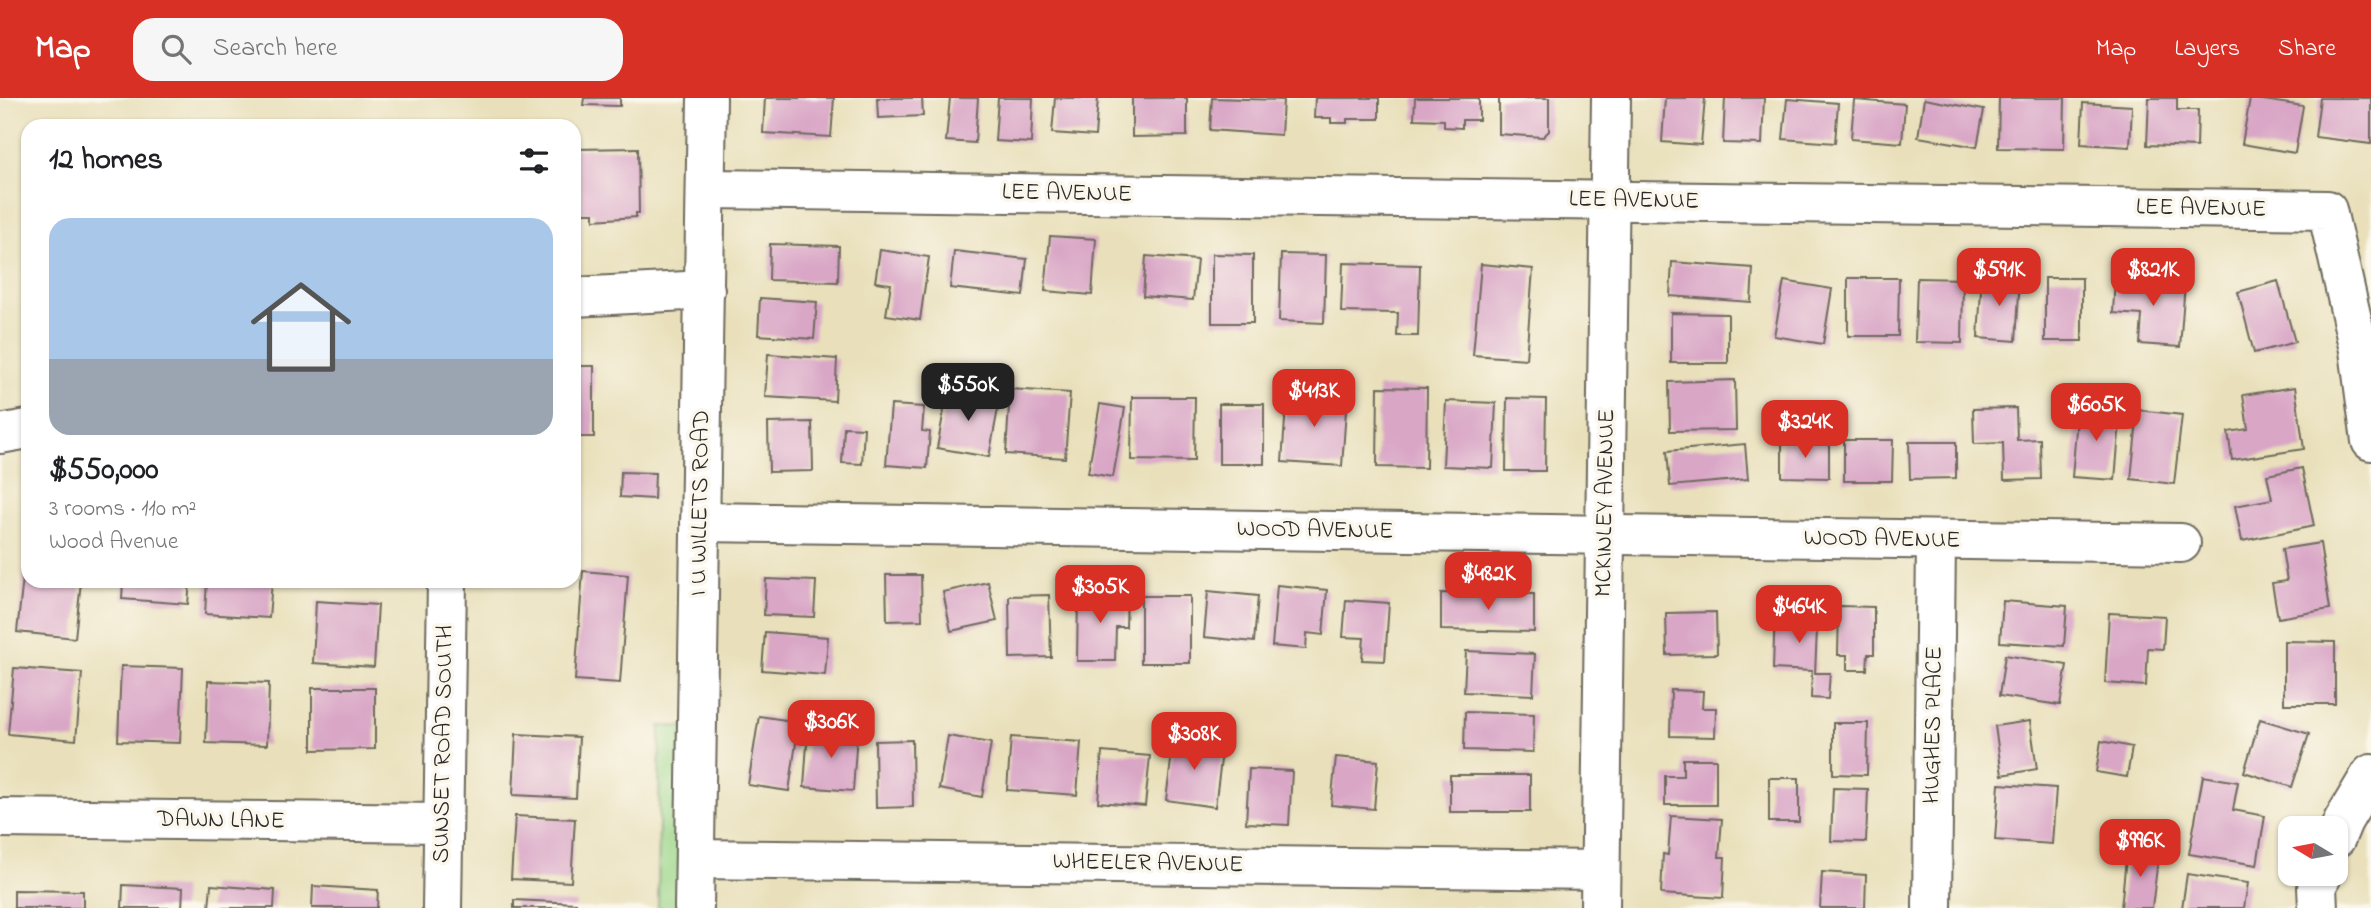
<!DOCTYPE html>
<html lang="en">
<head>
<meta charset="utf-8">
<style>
	body { margin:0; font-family:"Indie Flower",sans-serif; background:#f6f6f6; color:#202124; height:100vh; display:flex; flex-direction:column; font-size:26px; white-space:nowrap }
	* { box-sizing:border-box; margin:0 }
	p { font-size:23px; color:#757577 }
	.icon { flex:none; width:38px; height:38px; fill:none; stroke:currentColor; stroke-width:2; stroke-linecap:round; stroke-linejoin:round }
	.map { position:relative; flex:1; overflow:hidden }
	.side { position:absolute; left:21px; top:21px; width:560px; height:469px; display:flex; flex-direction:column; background:#fff; border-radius:21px; box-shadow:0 2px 5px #0004 }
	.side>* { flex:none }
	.needle { width:46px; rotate:280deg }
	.tools { position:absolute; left:2278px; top:718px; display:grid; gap:14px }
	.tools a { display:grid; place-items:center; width:70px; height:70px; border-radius:14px; background:#fff; box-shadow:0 2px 5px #0004; font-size:35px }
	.price { position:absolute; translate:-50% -60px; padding:0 16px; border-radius:14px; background:#d93025; color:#fff; font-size:23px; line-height:46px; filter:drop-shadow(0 2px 4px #0008) }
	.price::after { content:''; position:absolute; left:50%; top:42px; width:21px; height:16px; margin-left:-10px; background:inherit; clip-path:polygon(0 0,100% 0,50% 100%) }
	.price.active { background:#222; color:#fff }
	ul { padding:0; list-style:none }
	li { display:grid; align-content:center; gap:14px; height:371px; padding:0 28px }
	li span { display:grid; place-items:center; height:217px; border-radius:21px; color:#555 }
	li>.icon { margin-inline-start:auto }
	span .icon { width:126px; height:126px; fill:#fffc; stroke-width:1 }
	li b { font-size:30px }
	h2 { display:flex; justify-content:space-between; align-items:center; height:84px; padding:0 28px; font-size:30px }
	header { display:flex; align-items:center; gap:42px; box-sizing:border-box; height:98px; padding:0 35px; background:#d93025; color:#fff }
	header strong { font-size:33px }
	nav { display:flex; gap:38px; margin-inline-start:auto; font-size:24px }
	.search { width:490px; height:63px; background:#f6f6f6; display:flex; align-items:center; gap:18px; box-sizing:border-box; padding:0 24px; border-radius:21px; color:#757577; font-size:26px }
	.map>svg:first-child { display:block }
	.green { fill:#9cd68a; stroke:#64805a; stroke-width:2 }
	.building { fill:#d9a6c6 }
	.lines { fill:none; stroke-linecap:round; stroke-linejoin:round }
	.minor-casing { stroke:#6e6a5d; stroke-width:42 }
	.major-casing { stroke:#6e6a5d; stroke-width:42 }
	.minor { stroke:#fff; stroke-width:38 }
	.major { stroke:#fff; stroke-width:38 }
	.labels { text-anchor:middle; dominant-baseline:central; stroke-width:7; stroke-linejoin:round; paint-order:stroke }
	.street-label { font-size:24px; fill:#2b2b2b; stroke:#fbf7ec }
</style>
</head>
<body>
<header>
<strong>Map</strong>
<div class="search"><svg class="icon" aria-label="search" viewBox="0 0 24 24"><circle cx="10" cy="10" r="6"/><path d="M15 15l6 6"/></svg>Search here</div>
<nav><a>Map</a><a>Layers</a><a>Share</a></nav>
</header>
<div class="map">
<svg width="2371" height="810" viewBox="0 0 2371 810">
	<rect width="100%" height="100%" fill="#fbf7ec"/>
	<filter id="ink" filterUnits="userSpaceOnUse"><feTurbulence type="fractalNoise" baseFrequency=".0143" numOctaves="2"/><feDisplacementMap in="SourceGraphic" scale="14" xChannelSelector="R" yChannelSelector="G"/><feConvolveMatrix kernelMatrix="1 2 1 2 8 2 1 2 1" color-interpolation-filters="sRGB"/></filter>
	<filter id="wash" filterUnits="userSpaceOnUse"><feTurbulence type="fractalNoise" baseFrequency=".00686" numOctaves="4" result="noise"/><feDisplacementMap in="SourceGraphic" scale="28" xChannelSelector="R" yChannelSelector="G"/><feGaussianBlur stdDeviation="1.57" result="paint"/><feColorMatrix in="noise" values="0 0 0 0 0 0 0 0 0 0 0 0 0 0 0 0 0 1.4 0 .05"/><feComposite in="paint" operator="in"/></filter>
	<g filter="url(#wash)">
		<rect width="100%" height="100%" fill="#e9e0bb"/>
		<!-- green -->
		<path class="green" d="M 660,628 L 690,629 L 687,810 L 658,810 Z"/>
		<g id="blocks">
			<!-- building -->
			<g class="building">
				<path d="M 584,0 L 620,0 L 620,8 L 583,7 Z"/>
				<path d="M 765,0 L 834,0 L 831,39 L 763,35 Z"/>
				<path d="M 877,0 L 922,0 L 923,18 L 878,20 Z"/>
				<path d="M 950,0 L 978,0 L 975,45 L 946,43 Z"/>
				<path d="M 998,0 L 1033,0 L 1031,45 L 995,43 Z"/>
				<path d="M 1055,0 L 1098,0 L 1095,38 L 1052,35 Z"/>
				<path d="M 1132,0 L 1187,0 L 1187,38 L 1132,39 Z"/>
				<path d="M 1212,0 L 1283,2 L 1281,37 L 1210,32 Z"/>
				<path d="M 1315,0 L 1379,0 L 1379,21 L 1347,21 L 1347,25 L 1331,25 L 1331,20 L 1314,20 Z"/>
				<path d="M 1415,0 L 1479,0 L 1479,22 L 1462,22 L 1462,30 L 1444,29 L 1444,22 L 1414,21 Z"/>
				<path d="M 1499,0 L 1549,0 L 1549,33 L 1543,39 L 1499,36 Z"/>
				<path d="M 1665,0 L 1705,0 L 1701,47 L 1662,44 Z"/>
				<path d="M 1725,0 L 1764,0 L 1762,46 L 1723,45 Z"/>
				<path d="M 1999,0 L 2065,0 L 2064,51 L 1998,50 Z"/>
				<path d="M 2149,0 L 2177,0 L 2177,12 L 2198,12 L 2197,49 L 2147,47 Z"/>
				<path d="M 2250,0 L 2303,8 L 2295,55 L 2242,46 Z"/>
				<path d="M 2320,0 L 2371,0 L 2371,46 L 2315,39 Z"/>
				<path d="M 1787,1 L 1838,5 L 1835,45 L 1783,41 Z"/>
				<path d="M 1924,1 L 1984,12 L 1977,49 L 1918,39 Z"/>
				<path d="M 1854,2 L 1905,6 L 1902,45 L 1851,41 Z"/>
				<path d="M 2083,5 L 2132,8 L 2130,49 L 2081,46 Z"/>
				<path d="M 638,50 L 639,115 L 636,115 L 636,119 L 594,122 L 594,115 L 574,115 L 574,51 Z"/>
				<path d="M 1050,138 L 1096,141 L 1092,197 L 1045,193 Z"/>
				<path d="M 770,146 L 839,148 L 838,184 L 769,182 Z"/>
				<path d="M 880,152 L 929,159 L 920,222 L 886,217 L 891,186 L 875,184 Z"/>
				<path d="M 954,153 L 1027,161 L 1023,198 L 950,190 Z"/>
				<path d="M 1212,156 L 1253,157 L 1253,225 L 1212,225 Z"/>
				<path d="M 1281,156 L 1326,157 L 1324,225 L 1279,223 Z"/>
				<path d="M 1146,158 L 1197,162 L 1193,202 L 1143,198 Z"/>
				<path d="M 1672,164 L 1753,170 L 1751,204 L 1670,198 Z"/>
				<path d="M 1343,165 L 1420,167 L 1418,238 L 1397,238 L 1398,215 L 1341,214 Z"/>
				<path d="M 1481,166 L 1533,171 L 1526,261 L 1473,257 Z"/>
				<path d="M 1982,176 L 2020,179 L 2016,243 L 1978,240 Z"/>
				<path d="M 2115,179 L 2185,185 L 2180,249 L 2140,246 L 2142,217 L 2113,215 Z"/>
				<path d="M 1848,180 L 1899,180 L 1898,238 L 1848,238 Z"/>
				<path d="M 1917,180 L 1963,181 L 1962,245 L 1915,244 Z"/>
				<rect x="2045" y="180" width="37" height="63"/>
				<path d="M 1784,183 L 1832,191 L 1823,246 L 1774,238 Z"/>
				<path d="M 2278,183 L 2295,244 L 2254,255 L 2238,194 Z"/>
				<path d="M 760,200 L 817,204 L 814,241 L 758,237 Z"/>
				<path d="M 1671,215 L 1728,216 L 1728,265 L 1671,265 Z"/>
				<path d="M 768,256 L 837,261 L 835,303 L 765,299 Z"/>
				<rect x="574" y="268" width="20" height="71"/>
				<path d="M 1735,282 L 1736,332 L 1670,333 L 1669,284 Z"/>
				<path d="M 1378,289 L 1427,290 L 1426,370 L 1377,369 Z"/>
				<path d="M 2295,289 L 2304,351 L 2232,362 L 2228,334 L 2248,331 L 2243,297 Z"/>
				<path d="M 948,291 L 1000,300 L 989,359 L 937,350 Z"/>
				<path d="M 1010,291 L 1070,295 L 1065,360 L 1006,356 Z"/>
				<path d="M 1287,294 L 1347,298 L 1342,368 L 1282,364 Z"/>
				<path d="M 1132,299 L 1195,299 L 1194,363 L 1131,362 Z"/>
				<path d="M 1507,300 L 1546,301 L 1545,373 L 1506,373 Z"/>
				<path d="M 1446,303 L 1496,305 L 1493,370 L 1443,368 Z"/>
				<path d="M 1100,306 L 1125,310 L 1113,379 L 1088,375 Z"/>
				<rect x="1219" y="306" width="45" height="60"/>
				<path d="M 891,307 L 924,309 L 922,333 L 930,334 L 927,370 L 886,367 Z"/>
				<path d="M 2078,308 L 2121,311 L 2115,382 L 2072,379 Z"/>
				<path d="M 2016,310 L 2017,342 L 2040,341 L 2041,381 L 2004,382 L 2003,345 L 1974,346 L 1973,311 Z"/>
				<path d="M 2138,312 L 2182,317 L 2174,386 L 2131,381 Z"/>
				<path d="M 812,324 L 813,373 L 769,374 L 768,325 Z"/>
				<path d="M 844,329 L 864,330 L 862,366 L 842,365 Z"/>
				<path d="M 1844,342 L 1893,342 L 1892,383 L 1844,383 Z"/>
				<path d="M 1782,343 L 1829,344 L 1829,380 L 1782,379 Z"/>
				<path d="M 1909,344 L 1956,344 L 1956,380 L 1910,381 Z"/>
				<path d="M 1745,346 L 1748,381 L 1670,388 L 1667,353 Z"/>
				<path d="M 574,358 L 577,358 L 576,411 L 574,411 Z"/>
				<path d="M 2302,370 L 2314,428 L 2242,443 L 2235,408 L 2272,401 L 2267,377 Z"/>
				<path d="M 621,374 L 655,375 L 654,401 L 620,399 Z"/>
				<path d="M 2320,445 L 2330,511 L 2278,520 L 2272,485 L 2287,483 L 2282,451 Z"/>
				<path d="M 24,471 L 28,471 L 28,483 L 81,483 L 75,540 L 17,534 Z"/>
				<path d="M 583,473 L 628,477 L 620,585 L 575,582 Z"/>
				<path d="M 886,477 L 921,477 L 922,522 L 887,523 Z"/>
				<path d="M 766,481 L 816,483 L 814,519 L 764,517 Z"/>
				<path d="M 123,483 L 190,483 L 188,506 L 122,501 Z"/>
				<path d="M 207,483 L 272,483 L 269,520 L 205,516 Z"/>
				<path d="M 988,484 L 997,523 L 951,533 L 943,494 Z"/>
				<path d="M 1277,487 L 1327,492 L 1323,537 L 1307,535 L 1306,551 L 1272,548 Z"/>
				<path d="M 1208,493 L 1258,498 L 1254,544 L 1204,539 Z"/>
				<path d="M 1441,495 L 1534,496 L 1534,534 L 1441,532 Z"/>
				<path d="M 1078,496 L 1127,496 L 1126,529 L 1116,529 L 1115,563 L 1077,563 Z"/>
				<path d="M 1049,497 L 1051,559 L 1010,560 L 1009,498 Z"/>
				<rect x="1141" y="498" width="49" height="67"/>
				<path d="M 1346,502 L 1389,505 L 1385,563 L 1362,562 L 1364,540 L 1343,539 Z"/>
				<path d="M 316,503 L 378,507 L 374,569 L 313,565 Z"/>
				<path d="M 2003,503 L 2067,508 L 2064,548 L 2000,544 Z"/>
				<path d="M 1839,508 L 1874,509 L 1874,556 L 1868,556 L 1867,572 L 1847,572 L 1847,557 L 1838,557 Z"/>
				<path d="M 1775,509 L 1818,510 L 1815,575 L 1830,575 L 1828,601 L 1811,600 L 1812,573 L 1773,571 Z"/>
				<path d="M 1716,514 L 1717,556 L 1667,557 L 1666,515 Z"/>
				<path d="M 2109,515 L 2165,518 L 2163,551 L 2148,550 L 2146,588 L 2105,585 Z"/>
				<path d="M 765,534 L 828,539 L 825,577 L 762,572 Z"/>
				<path d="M 2284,543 L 2335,544 L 2335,606 L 2284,606 Z"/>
				<path d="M 1466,553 L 1535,556 L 1533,597 L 1464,594 Z"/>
				<path d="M 2005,557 L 2067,567 L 2060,607 L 1999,598 Z"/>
				<path d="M 121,568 L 183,570 L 180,645 L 118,643 Z"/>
				<path d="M 14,570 L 82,575 L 76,642 L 8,636 Z"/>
				<path d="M 208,583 L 269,585 L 267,647 L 206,645 Z"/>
				<path d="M 312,590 L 375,590 L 375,651 L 312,652 Z"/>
				<path d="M 1671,592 L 1703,593 L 1702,610 L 1716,610 L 1715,639 L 1670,638 Z"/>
				<path d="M 1465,614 L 1534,616 L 1533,654 L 1464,652 Z"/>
				<path d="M 759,618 L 799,624 L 789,693 L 748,687 Z"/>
				<path d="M 2260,621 L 2309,636 L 2292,689 L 2244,674 Z"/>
				<path d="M 2030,623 L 2037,671 L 2002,677 L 1995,628 Z"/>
				<path d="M 1833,625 L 1868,625 L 1867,677 L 1833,676 Z"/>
				<path d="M 808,631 L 857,635 L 853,693 L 804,689 Z"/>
				<path d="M 516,636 L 579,639 L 576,700 L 513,697 Z"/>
				<path d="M 948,638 L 991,645 L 982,699 L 939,691 Z"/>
				<path d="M 1011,639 L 1081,644 L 1077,697 L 1007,692 Z"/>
				<path d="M 1174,639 L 1223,646 L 1215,709 L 1166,702 Z"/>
				<path d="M 912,642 L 913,709 L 876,710 L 875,643 Z"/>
				<path d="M 2101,643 L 2132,649 L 2127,679 L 2096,674 Z"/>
				<path d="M 1102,654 L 1150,658 L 1145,708 L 1098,704 Z"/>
				<path d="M 1336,659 L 1378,663 L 1374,711 L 1331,707 Z"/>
				<path d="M 1683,661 L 1716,661 L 1716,707 L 1665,707 L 1665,678 L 1683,678 Z"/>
				<path d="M 1249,671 L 1292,673 L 1289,727 L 1246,725 Z"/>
				<rect x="1450" y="677" width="80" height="37"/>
				<path d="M 2203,678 L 2238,684 L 2233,712 L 2265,718 L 2257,767 L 2189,756 Z"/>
				<rect x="1769" y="680" width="30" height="44"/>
				<path d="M 1999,686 L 2056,690 L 2052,746 L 1995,742 Z"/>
				<path d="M 1833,690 L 1868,691 L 1866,744 L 1831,743 Z"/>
				<path d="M 515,718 L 575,721 L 571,784 L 511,781 Z"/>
				<path d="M 1671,718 L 1722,721 L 1719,759 L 1725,759 L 1723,800 L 1661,796 L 1663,756 L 1668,757 Z"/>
				<path d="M 2127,750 L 2159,753 L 2152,810 L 2121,810 Z"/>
				<path d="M 1822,774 L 1866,777 L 1865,810 L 1820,810 Z"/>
				<path d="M 2187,776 L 2248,785 L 2244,810 L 2182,810 Z"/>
				<path d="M 123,787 L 183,790 L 182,810 L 122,810 Z"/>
				<path d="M 211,787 L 275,792 L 274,810 L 209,810 Z"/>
				<path d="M 313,788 L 378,792 L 377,810 L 312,810 Z"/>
				<path d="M 14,792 L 83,793 L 83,810 L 14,810 Z"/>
				<path d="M 514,802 L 576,805 L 575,810 L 514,810 Z"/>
			</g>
		</g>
	</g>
	<g filter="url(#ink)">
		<use href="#blocks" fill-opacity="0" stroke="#6e6a5d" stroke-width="2"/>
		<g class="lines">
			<defs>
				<g id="minor">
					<path d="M 706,91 L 2327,112 L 2359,252 L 2371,343"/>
					<path d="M 574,199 L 705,192"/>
					<path d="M 0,336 L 28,331"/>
					<path d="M 700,424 L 2181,445"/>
					<path d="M 0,720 L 443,725"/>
					<path d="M 2336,740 L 2343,723 L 2371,676"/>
					<path d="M 695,761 L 1600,772"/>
					<path d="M 442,810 L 447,483"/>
					<path d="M 1600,810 L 1611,0"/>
					<path d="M 1932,810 L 1936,443"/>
					<path d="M 2318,810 L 2317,789 L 2323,775"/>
				</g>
				<path id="major" d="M 694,810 L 707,0"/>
			</defs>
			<!-- minor casing -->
			<use href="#minor" class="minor-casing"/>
			<!-- major casing -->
			<use href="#major" class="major-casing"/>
			<!-- minor -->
			<use href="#minor" class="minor"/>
			<!-- major -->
			<use href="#major" class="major"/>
		</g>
	</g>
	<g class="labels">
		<!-- street labels -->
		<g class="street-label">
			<text transform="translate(1067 96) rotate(1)">LEE AVENUE</text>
			<text transform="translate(1634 103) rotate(1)">LEE AVENUE</text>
			<text transform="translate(2201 111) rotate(1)">LEE AVENUE</text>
			<text transform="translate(701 405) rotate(-89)">I U WILLETS ROAD</text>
			<text transform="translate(1606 405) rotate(-89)">MCKINLEY AVENUE</text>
			<text transform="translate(1315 433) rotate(1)">WOOD AVENUE</text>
			<text transform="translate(1882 442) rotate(1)">WOOD AVENUE</text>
			<text transform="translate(1934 627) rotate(-89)">HUGHES PLACE</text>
			<text transform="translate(444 646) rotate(-89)">SUNSET ROAD SOUTH</text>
			<text transform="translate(221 723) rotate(1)">DAWN LANE</text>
			<text transform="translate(1148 766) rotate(1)">WHEELER AVENUE</text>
		</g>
	</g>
</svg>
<div class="tools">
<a><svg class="needle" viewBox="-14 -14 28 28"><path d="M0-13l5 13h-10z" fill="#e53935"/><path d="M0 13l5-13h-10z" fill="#757577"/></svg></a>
</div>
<b class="price" style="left:1999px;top:210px">$591K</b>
<b class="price" style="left:2153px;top:210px">$821K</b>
<b class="price active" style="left:968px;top:325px">$550K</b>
<b class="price" style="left:1314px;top:331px">$413K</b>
<b class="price" style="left:2096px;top:345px">$605K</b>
<b class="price" style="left:1805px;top:362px">$324K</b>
<b class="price" style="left:1488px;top:514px">$482K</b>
<b class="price" style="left:1100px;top:527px">$305K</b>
<b class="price" style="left:1799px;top:547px">$464K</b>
<b class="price" style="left:831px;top:662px">$306K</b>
<b class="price" style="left:1194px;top:674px">$308K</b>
<b class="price" style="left:2140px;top:781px">$996K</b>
<section class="side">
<h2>12 homes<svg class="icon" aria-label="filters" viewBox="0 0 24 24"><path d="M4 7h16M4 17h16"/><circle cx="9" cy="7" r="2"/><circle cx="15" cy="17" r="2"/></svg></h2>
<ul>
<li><span style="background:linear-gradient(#a9c7e8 65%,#9aa5b1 0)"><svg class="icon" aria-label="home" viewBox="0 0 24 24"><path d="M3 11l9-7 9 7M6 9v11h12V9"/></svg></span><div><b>$550,000</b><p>3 rooms · 110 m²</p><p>Wood Avenue</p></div></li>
</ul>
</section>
</div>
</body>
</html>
